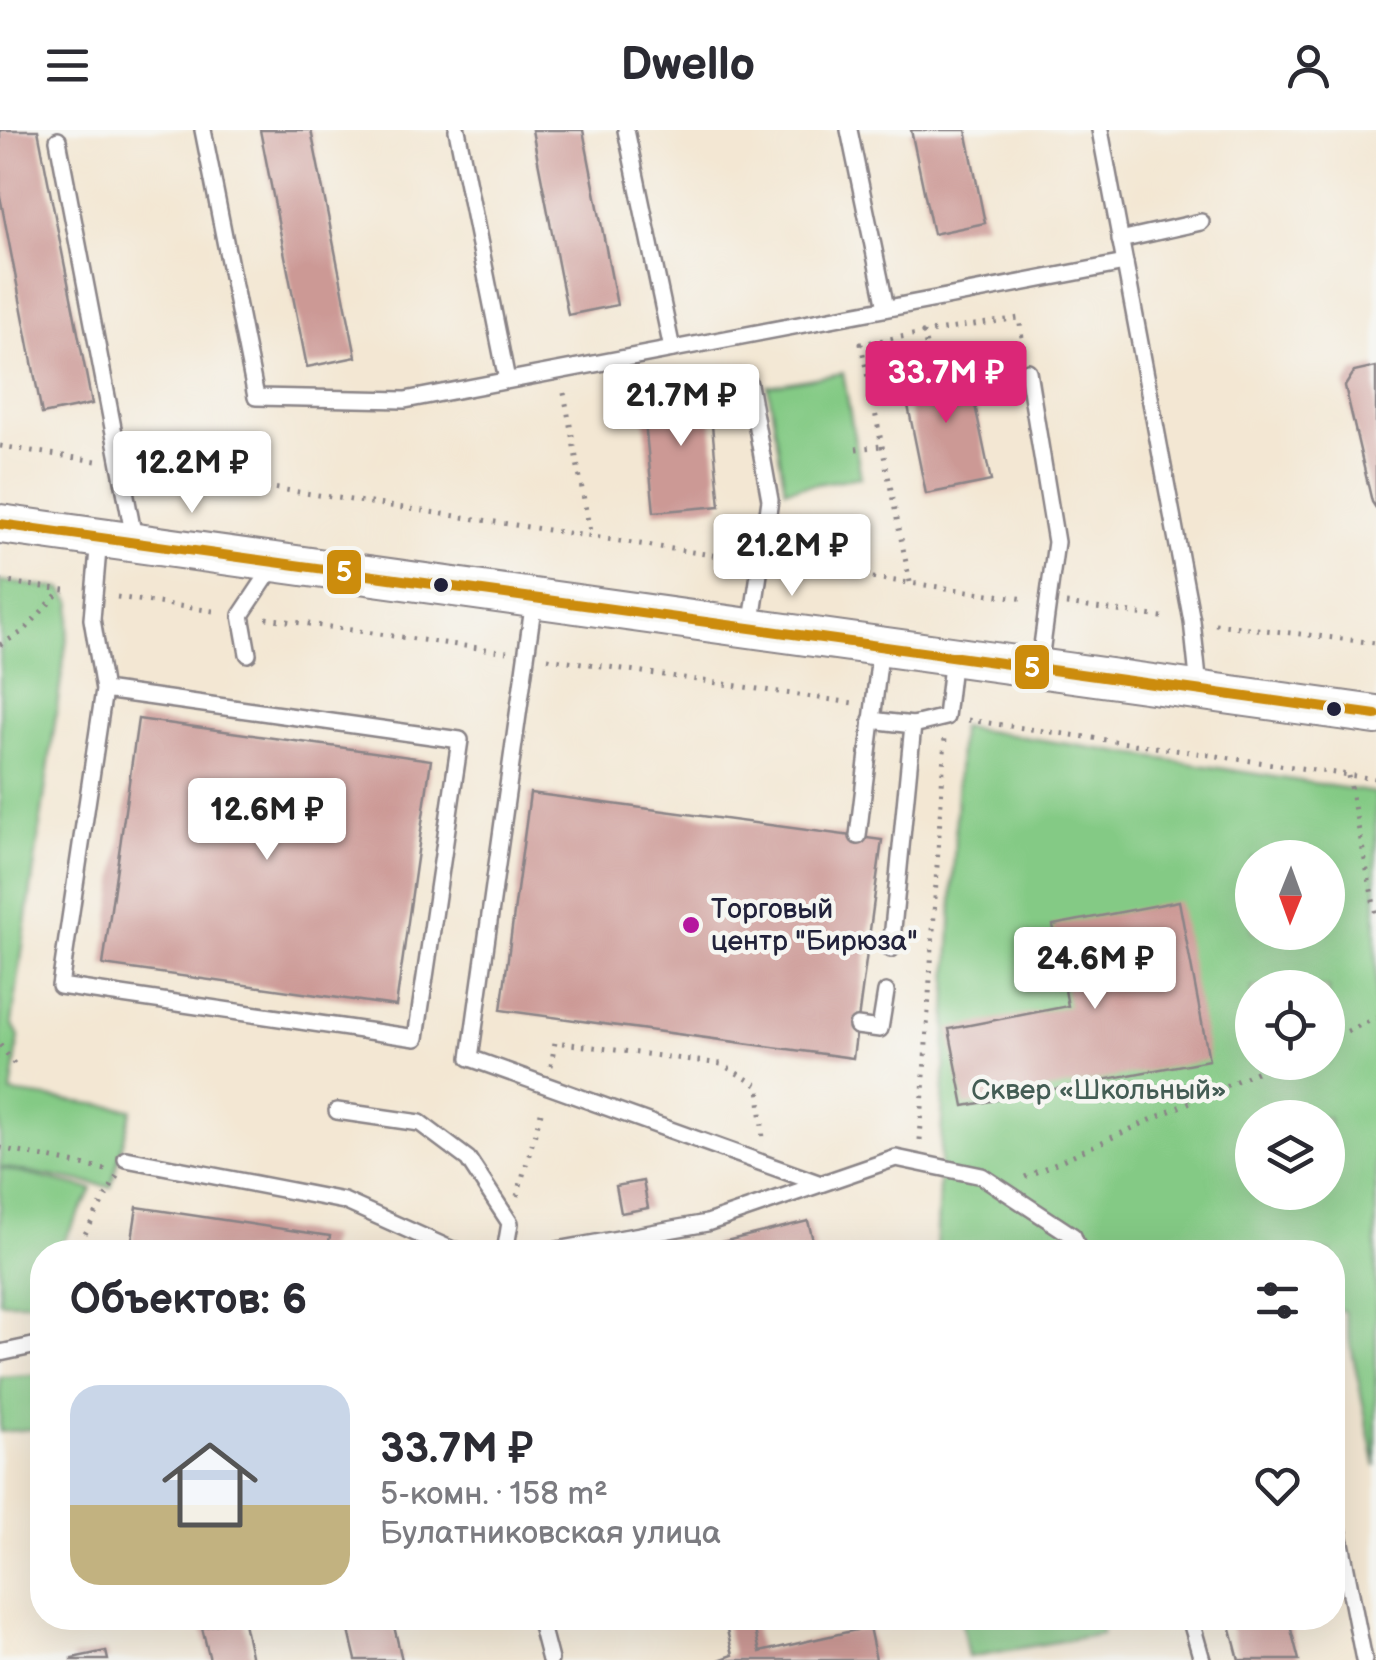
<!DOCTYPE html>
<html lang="ru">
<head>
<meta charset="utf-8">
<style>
	body { margin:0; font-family:"Balsamiq Sans",sans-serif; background:#f2f2f3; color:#2b2b33; height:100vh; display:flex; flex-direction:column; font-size:38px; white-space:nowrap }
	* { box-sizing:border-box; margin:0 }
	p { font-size:32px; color:#7c7c81 }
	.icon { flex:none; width:55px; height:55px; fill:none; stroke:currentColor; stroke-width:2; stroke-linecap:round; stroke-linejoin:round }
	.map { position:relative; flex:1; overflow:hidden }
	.sheet { position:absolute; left:30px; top:1110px; width:1315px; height:390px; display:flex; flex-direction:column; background:#fff; border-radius:40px; box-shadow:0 10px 40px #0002 }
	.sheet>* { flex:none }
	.needle { width:65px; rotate:181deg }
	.buttons { position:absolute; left:1235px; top:710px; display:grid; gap:20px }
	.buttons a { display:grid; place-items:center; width:110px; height:110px; border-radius:50%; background:#fff; box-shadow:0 10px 40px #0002; font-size:50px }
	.price { position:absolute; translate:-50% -85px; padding:0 22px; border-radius:10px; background:#fff; color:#222; font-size:32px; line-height:65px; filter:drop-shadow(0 2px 5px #0008) }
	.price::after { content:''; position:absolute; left:50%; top:60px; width:30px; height:22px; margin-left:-15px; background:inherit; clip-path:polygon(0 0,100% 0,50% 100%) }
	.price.active { background:#db2777; color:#fff }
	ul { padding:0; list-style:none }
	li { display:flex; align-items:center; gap:30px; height:250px; padding:0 40px }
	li+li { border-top:2px solid #e1e1e2 }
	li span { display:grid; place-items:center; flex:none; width:280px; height:200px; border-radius:30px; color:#555 }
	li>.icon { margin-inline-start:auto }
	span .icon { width:120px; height:120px; fill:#fffc; stroke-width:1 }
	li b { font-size:42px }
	h2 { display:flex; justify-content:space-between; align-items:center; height:120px; padding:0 40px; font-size:42px }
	header { display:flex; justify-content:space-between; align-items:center; height:130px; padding:0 40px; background:#fff; font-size:45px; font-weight:800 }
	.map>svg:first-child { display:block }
	.green { fill:#84ca85; stroke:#537660; stroke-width:2.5; fill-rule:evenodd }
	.building { fill:#cc9995 }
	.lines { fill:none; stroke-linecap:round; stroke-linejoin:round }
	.service-casing { stroke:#8a8487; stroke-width:20 }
	.tertiary-casing { stroke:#8a8487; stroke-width:42 }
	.path { stroke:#8a8487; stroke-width:5; stroke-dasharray:2.5 8; stroke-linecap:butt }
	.service { stroke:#fff; stroke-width:15 }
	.tertiary { stroke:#fff; stroke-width:38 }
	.bus-1-casing { stroke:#f6f6f2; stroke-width:18 }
	.bus-1 { stroke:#cc8c0c; stroke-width:10 }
	.bus-dot { fill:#22223b; stroke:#f6f6f2; stroke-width:4 }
	.poi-dot { fill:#b5179e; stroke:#f6f6f2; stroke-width:4 }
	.labels { text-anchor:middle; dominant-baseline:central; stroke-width:9; stroke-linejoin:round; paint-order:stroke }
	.poi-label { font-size:28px; fill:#22223b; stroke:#f6f6f2; text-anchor:start }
	.park-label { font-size:28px; fill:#445d55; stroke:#f6f6f2 }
	.line-badge { stroke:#f6f6f2; stroke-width:4 }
	.badge-label { font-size:28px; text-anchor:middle; font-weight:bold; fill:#fff }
</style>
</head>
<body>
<header><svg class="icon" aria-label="menu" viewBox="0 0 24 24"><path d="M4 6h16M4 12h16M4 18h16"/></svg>Dwello<svg class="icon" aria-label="person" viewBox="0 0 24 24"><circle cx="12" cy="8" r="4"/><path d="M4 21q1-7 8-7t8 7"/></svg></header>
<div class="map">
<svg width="1376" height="1530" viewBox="0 0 1376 1530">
	<rect width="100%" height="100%" fill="#f6f6f2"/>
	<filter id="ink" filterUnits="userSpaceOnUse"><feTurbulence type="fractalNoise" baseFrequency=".01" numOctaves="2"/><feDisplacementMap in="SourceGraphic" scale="20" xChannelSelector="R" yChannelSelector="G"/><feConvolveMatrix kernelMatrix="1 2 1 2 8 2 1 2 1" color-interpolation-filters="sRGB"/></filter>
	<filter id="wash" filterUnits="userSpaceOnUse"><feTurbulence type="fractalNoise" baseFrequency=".0048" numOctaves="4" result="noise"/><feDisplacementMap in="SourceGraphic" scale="40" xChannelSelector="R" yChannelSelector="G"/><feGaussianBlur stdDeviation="2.25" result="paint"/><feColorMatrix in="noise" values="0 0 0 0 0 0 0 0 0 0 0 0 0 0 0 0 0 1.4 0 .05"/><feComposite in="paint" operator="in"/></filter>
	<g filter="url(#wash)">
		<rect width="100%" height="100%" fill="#f3e7d3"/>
		<!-- green -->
		<g class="green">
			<path d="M 843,243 L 861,347 L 785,359 L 768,256 Z"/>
			<path d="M 0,451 L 62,459 L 72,472 L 12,893 L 19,907 L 11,963 L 132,979 L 111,1057 L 0,1037 Z"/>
			<path d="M 960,597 L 1376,663 L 1376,1337 L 1344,1181 L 1333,1178 L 1332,1122 L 936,1122 ZM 1252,728 L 1328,728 L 1328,802 L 1252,802 ZM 1252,858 L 1328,858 L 1328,932 L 1252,932 ZM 1252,988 L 1328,988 L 1328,1062 L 1252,1062 Z"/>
			<path d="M 0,1038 L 92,1059 L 58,1122 L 42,1122 L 42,1152 L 32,1172 L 0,1172 Z"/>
			<path d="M 42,1244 L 42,1298 L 0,1302 L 0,1247 Z"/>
			<path d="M 961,1488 L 1099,1488 L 1102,1504 L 968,1527 Z"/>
		</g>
		<g id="blocks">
			<!-- building -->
			<g class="building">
				<path d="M 0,0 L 38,0 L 92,274 L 42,284 L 0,66 Z"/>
				<path d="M 260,0 L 311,0 L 356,227 L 307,237 Z"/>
				<path d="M 532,0 L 583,0 L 617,175 L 568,185 Z"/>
				<path d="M 911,0 L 966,0 L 985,93 L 933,104 Z"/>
				<path d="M 965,228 L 991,351 L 926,364 L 901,241 Z"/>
				<path d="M 1376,237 L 1376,378 L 1372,372 L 1345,256 L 1354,242 Z"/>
				<path d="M 708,255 L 720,376 L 654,382 L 642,262 Z"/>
				<path d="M 138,589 L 431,630 L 396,876 L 103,835 Z"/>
				<path d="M 530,663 L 882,710 L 853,928 L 501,880 Z"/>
				<path d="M 1179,771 L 1209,930 L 964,976 L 949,899 L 1068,876 L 1053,795 Z"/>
				<path d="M 643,1051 L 648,1078 L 621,1083 L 616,1056 Z"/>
				<path d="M 137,1077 L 330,1106 L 327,1122 L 130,1122 Z"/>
				<path d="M 808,1091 L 816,1122 L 716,1122 L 714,1114 Z"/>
				<path d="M 243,1488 L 252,1530 L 210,1530 L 202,1498 Z"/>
				<path d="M 346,1488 L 392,1488 L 402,1530 L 356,1530 Z"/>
				<path d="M 724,1488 L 752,1488 L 760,1522 L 869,1497 L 876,1530 L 719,1530 L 733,1525 Z"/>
				<path d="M 1228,1488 L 1288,1488 L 1299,1530 L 1239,1530 Z"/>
				<path d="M 106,1521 L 108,1530 L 72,1530 L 72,1528 Z"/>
			</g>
		</g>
	</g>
	<g filter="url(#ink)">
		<use href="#blocks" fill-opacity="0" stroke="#8a8487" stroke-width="2.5"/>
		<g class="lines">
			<defs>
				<g id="service">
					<path d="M 203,0 L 256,267 L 405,270 L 1125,133"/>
					<path d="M 457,0 L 507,250"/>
					<path d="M 626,0 L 672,219"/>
					<path d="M 849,0 L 886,178"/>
					<path d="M 1100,0 L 1192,491 L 1199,558"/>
					<path d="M 58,10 L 135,413"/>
					<path d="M 1120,110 L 1201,92"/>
					<path d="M 1028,241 L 1056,412 L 1039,538"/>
					<path d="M 749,254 L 770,370 L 751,498"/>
					<path d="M 99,408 L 92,489 L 104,560 L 60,856 L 416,908 L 460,610 L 104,560"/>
					<path d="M 534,470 L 470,928 L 818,1053"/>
					<path d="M 248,524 L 241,485 L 275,434"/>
					<path d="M 871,590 L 913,595 L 891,819"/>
					<path d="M 913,595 L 946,587 L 953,526"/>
					<path d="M 858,706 L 881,516"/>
					<path d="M 857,896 L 880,899 L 886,862"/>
					<path d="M 337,981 L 420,993 L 468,1029 L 510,1093 L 505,1122"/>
					<path d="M 126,1029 L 344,1071 L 453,1120 L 466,1122"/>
					<path d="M 546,1122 L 707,1093 L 896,1028 L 982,1046 L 1073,1106 L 1079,1122"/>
					<path d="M 0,1223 L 42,1214"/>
					<path d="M 1332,1367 L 1364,1530"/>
					<path d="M 539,1488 L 550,1530"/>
					<path d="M 1190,1488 L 1202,1530"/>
				</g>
				<path id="tertiary" d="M 0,394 L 1376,585"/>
			</defs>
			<!-- service casing -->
			<use href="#service" class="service-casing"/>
			<!-- tertiary casing -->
			<use href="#tertiary" class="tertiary-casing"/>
			<!-- path -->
			<g class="path">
				<path d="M 931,235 L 923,203 L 1019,188 L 1024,221"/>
				<path d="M 564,263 L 591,407"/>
				<path d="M 0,316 L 96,331"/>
				<path d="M 856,319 L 882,316"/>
				<path d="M 141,338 L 738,429"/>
				<path d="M 779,435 L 1026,469"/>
				<path d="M 0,451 L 72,461"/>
				<path d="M 910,452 L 861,214 L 923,203 L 921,195"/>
				<path d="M 117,467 L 220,482"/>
				<path d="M 1066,474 L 1169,488"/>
				<path d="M 266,488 L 507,522"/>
				<path d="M 1215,494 L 1376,513"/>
				<path d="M 0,515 L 24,501 L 60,461"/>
				<path d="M 548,528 L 853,573"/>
				<path d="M 968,590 L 1376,649"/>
				<path d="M 1348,646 L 1376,785"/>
				<path d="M 1328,910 L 1376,888"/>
				<path d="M 0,915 L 15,935"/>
				<path d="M 551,936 L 555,912 L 721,934 L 759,956 L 763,1010"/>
				<path d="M 920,1010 L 945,607"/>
				<path d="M 0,1018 L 106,1040"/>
				<path d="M 1025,1047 L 1278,932"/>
				<path d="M 517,1066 L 543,976"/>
				<path d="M 75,1122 L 117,1046"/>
				<path d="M 35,1194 L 42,1181"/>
			</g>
			<!-- service -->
			<use href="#service" class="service"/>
			<!-- tertiary -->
			<use href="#tertiary" class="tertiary"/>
			<defs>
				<path id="bus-1" d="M 0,394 L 1376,585"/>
			</defs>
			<!-- bus-1 casing -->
			<use href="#bus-1" class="bus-1-casing"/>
			<!-- bus-1 -->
			<use href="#bus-1" class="bus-1"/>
		</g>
	</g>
	<!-- markers -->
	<g class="bus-dot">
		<circle cx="441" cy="455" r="9"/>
		<circle cx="1334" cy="579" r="9"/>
	</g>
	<circle class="poi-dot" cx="691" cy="795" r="10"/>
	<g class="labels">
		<!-- poi labels -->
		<g class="poi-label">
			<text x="711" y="779">Торговый<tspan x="711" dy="32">центр "Бирюза"</tspan></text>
		</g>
		<!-- park labels -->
		<g class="park-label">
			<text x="1099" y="960">Сквер «Школьный»</text>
		</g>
	</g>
	<g class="line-badge">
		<rect x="325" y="418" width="38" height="48" rx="10" fill="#cc8c0c"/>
		<rect x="1013" y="513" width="38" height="48" rx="10" fill="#cc8c0c"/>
	</g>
	<g class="badge-label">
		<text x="344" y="451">5</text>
		<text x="1032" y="547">5</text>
	</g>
</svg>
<div class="buttons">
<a><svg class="needle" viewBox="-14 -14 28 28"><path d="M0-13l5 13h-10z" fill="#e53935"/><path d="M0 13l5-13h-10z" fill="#7c7c81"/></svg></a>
<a><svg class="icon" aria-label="locate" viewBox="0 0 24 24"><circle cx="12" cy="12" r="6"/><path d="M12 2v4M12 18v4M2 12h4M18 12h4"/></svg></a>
<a><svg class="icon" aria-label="layers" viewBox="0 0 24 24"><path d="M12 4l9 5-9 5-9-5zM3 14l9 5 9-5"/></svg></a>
</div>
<b class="price active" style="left:946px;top:296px">33.7M ₽</b>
<b class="price" style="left:681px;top:319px">21.7M ₽</b>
<b class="price" style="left:192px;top:386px">12.2M ₽</b>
<b class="price" style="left:792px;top:469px">21.2M ₽</b>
<b class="price" style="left:267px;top:733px">12.6M ₽</b>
<b class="price" style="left:1095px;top:882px">24.6M ₽</b>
<section class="sheet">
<h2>Объектов: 6<svg class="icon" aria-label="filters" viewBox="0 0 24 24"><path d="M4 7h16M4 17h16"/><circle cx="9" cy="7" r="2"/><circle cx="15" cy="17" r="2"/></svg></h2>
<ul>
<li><span style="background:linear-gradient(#c9d6e8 60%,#c2b280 0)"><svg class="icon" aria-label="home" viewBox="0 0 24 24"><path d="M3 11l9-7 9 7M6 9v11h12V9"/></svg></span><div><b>33.7M ₽</b><p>5-комн. · 158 m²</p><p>Булатниковская улица</p></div><svg class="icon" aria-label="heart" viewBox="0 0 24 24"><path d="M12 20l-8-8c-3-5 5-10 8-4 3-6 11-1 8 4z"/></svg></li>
</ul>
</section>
</div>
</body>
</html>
